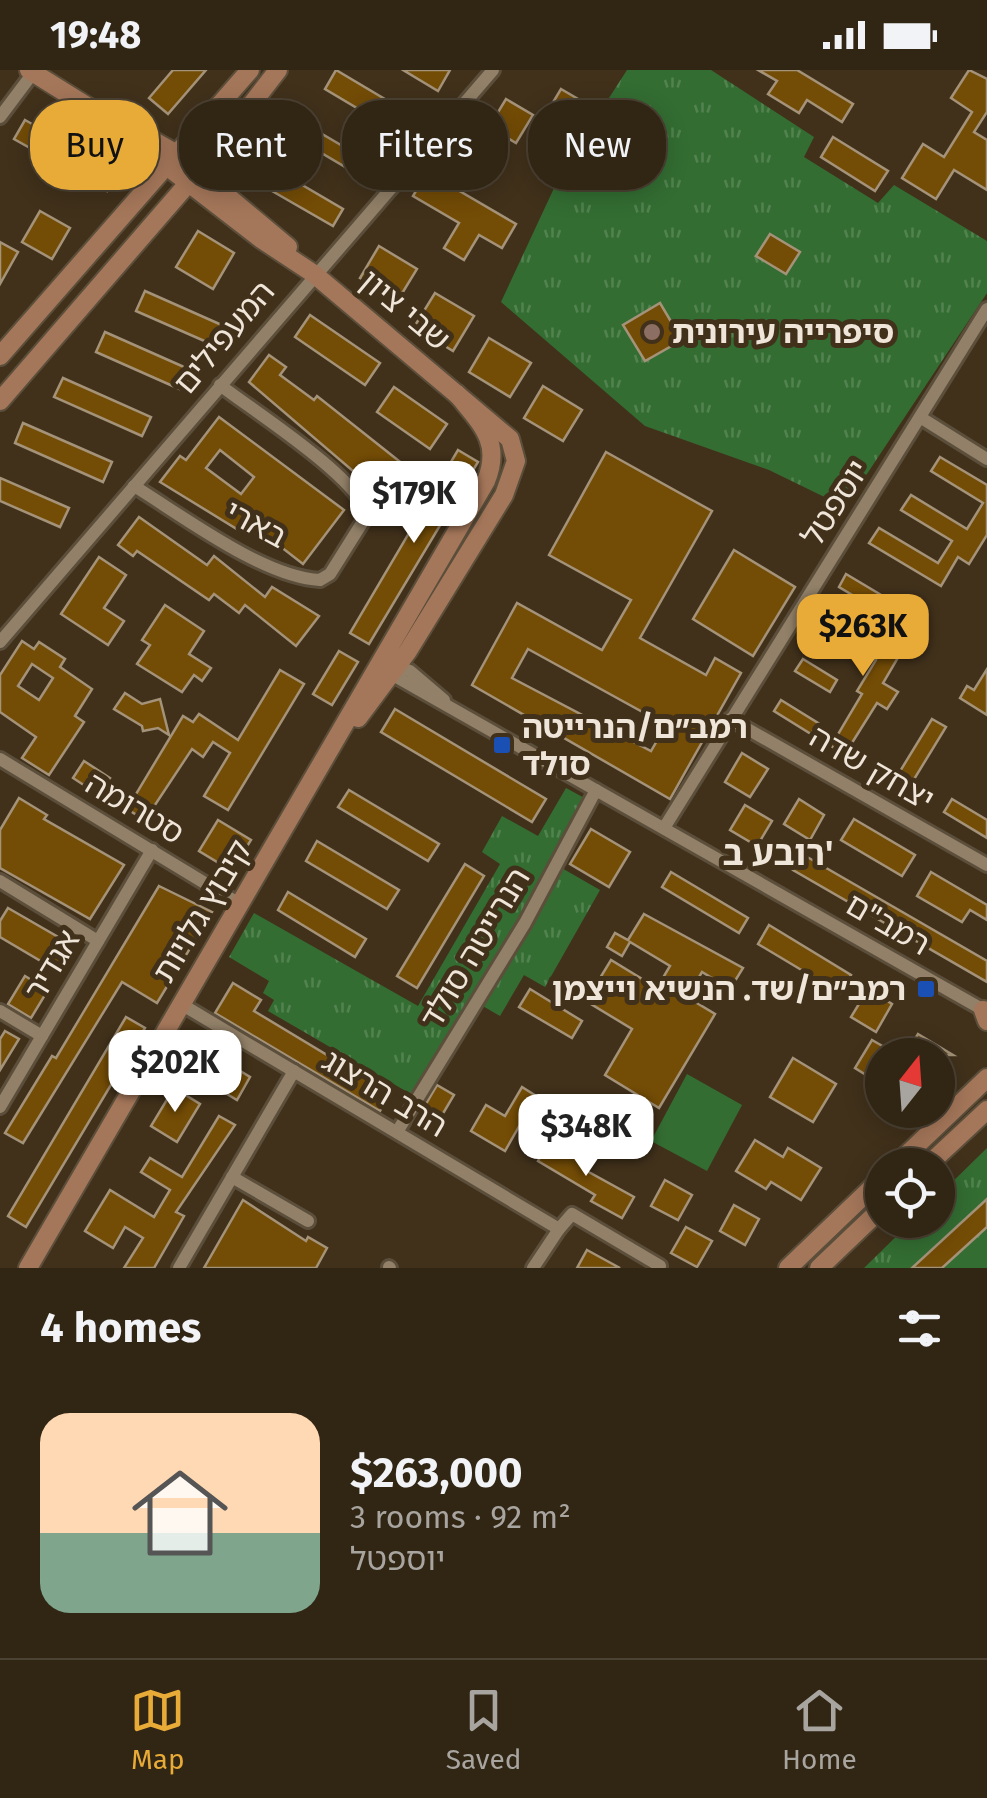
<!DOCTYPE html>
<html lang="en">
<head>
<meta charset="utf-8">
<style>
	body { margin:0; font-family:"Fira Sans","Noto Sans Hebrew",sans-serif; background:#3d3122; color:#f1f3f6; height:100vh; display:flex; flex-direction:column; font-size:38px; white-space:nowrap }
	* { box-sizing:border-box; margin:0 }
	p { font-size:32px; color:#a8a5a0 }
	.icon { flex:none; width:55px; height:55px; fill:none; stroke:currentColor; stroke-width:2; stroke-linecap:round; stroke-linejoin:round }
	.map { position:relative; height:1198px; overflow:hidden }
	.details { display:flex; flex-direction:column; background:#312514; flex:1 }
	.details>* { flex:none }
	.top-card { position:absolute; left:30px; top:30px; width:928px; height:90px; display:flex; gap:20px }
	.needle { width:65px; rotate:17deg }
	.buttons { position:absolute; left:865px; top:968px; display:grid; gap:20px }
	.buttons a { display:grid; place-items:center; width:90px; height:90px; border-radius:50%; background:#312514; box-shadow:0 5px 25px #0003,0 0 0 2px #4c4234; font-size:50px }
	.price { position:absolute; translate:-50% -85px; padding:0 22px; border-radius:20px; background:#fff; color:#222; font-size:32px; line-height:65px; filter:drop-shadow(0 2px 5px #0008) }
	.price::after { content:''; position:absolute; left:50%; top:60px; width:30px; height:22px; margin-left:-15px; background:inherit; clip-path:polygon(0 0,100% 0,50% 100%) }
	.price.selected { background:#e9ab38; color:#111 }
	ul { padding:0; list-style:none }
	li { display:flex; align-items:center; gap:30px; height:250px; padding:0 40px }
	li span { display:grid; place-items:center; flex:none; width:280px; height:200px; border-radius:30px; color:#555 }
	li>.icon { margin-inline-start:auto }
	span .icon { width:120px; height:120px; fill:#fffc; stroke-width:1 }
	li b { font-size:42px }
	h2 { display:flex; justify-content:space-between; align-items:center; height:120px; padding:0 40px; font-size:42px }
	.tag { padding:0 35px; border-radius:40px; background:#312514; box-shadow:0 5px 25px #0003,0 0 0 2px #4c4234; font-size:35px; line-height:90px }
	.tag.selected { background:#e9ab38; color:#111 }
	.status { display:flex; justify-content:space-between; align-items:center; height:70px; padding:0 50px; background:#312514; direction:ltr }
	.status svg { height:28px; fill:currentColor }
	.tab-bar { display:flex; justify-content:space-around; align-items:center; height:140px; border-top:2px solid #4c4234; background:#312514; font-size:28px; color:#a8a5a0 }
	.tab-bar a { display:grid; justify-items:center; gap:5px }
	.tab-bar .selected { color:#e9ab38 }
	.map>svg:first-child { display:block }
	.grass { fill:url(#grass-tufts) }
	.pitch { fill:#336d32 }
	.building { fill:#734c06; stroke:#a49279; stroke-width:2.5; fill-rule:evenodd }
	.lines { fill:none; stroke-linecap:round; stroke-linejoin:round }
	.street-casing { stroke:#5b4e3b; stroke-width:18 }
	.secondary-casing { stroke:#5b4e3b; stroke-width:22 }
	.street { stroke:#928068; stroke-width:12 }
	.secondary { stroke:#a5775a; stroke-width:18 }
	.education-dot { fill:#8d6e63; stroke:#41311b; stroke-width:4 }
	.transit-dot { fill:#1a4fb4; stroke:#41311b; stroke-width:4 }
	.labels { text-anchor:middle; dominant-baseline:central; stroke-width:10; stroke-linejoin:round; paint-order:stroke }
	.street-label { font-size:32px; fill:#efe5d8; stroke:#41311b }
	.poi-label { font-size:32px; font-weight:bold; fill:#efe5d8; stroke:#41311b; text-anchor:start }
	.neighbourhood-label { font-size:35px; font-weight:bold; fill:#efe5d8; stroke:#41311b }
</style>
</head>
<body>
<div class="status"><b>19:48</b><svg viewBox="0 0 49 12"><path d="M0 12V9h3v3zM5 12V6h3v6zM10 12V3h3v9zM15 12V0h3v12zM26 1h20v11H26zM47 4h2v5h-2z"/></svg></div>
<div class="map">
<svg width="987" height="1198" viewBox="0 0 987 1198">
	<defs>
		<pattern id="grass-tufts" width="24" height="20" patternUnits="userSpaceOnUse" patternTransform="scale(2.5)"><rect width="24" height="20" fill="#336d32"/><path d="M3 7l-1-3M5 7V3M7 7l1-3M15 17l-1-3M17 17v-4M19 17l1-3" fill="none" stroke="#51824f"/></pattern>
	</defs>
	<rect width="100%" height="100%" fill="#41311b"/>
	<!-- grass -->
	<g class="grass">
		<path d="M 627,0 L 711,0 L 814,67 L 804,87 L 878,133 L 894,115 L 987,171 L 987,223 L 845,437 L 769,400 L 645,356 L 501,232 L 562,101 Z"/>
		<path d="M 566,718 L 588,730 L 416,1027 L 268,941 L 274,930 L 263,923 L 269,911 L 229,887 L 254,843 L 418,936 L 500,794 L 482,782 L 502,746 L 538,766 Z"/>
		<path d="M 560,797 L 600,820 L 545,917 L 524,905 L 500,946 L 481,935 Z"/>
		<path d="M 987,1078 L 987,1198 L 864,1198 L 913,1150 L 938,1150 L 938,1126 Z"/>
	</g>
	<!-- pitch -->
	<path class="pitch" d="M 687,1004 L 742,1035 L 707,1101 L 651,1071 Z"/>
	<!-- building -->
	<g class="building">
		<path d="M 173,0 L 206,0 L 168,44 L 149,28 Z"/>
		<path d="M 336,0 L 415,47 L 404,66 L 325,19 Z"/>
		<path d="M 403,0 L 450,0 L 438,21 Z"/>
		<path d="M 758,0 L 797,0 L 853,34 L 842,52 L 807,30 L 799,43 L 768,24 L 777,11 Z"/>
		<path d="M 969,0 L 987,9 L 987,42 L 974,62 L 987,70 L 987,120 L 954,100 L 936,129 L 902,108 L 923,74 L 944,87 L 972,42 L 951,28 Z"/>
		<path d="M 561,19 L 590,36 L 572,66 L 543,49 Z"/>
		<path d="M 506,29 L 533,45 L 516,73 L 489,57 Z"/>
		<path d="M 295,48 L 378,97 L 369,111 L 286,62 Z"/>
		<path d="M 25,50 L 118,102 L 107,121 L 14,69 Z"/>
		<path d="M 833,67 L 888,101 L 875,121 L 821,87 Z"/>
		<path d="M 263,92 L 343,139 L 333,156 L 253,110 Z"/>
		<path d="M 427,102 L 516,154 L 502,178 L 479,165 L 464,190 L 444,178 L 459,153 L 413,126 Z"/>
		<path d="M 40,141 L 70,158 L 52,189 L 22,172 Z"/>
		<path d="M 198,161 L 234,183 L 213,219 L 176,197 Z"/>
		<path d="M 770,164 L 800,182 L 786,204 L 756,186 Z"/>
		<path d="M 0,172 L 18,182 L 0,214 Z"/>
		<path d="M 379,176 L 417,199 L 398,230 L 360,208 Z"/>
		<path d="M 145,221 L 233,260 L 225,280 L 136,241 Z"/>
		<path d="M 435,223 L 474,246 L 453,281 L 414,257 Z"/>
		<path d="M 660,233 L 682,270 L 645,291 L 623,255 Z"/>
		<path d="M 310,245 L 380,293 L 365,315 L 295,267 Z"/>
		<path d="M 105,262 L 193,301 L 184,321 L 96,282 Z"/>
		<path d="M 489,268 L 531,293 L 510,327 L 469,302 Z"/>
		<path d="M 269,285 L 286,297 L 280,305 L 314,330 L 317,326 L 404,395 L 381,425 L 249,312 Z"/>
		<path d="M 63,308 L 151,347 L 142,366 L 54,327 Z"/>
		<path d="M 543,316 L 582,340 L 563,371 L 524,348 Z"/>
		<path d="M 394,317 L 447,354 L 430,379 L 377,342 Z"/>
		<path d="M 219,347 L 344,440 L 303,494 L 276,473 L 273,477 L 244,455 L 240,461 L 160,412 L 180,386 L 186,390 ZM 220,380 L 254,407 L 241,424 L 206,398 Z"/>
		<path d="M 23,353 L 112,392 L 103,412 L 15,373 Z"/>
		<path d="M 458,380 L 478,392 L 369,574 L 350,563 Z"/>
		<path d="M 606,382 L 712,441 L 640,568 L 706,605 L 715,588 L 741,603 L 670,729 L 472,615 L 517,533 L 602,580 L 631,530 L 549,485 ZM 528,579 L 666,655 L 651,681 L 512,608 Z"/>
		<path d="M 940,387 L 987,415 L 987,465 L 969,494 L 958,487 L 941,516 L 869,473 L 879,458 L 938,493 L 952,471 L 901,440 L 911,425 L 967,459 L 983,433 L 931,401 Z"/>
		<path d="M 0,408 L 69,438 L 60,457 L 0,431 Z"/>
		<path d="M 139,447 L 207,495 L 214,486 L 265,527 L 272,517 L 319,546 L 296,576 L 245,535 L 239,543 L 214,524 L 209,530 L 137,481 L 133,486 L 118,475 Z"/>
		<path d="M 734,480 L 795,517 L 753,586 L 693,549 Z"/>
		<path d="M 99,487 L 126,505 L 104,538 L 124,551 L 108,575 L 61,544 Z"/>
		<path d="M 846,504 L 918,547 L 911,560 L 839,517 Z"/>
		<path d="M 165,535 L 204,561 L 189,584 L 211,598 L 202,611 L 194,605 L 182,622 L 137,594 L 150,575 L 142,570 Z"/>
		<path d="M 824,541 L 899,586 L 883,613 L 898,622 L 887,639 L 877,633 L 845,684 L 831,676 L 862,624 L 857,621 L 876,590 L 816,554 Z"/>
		<path d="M 22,571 L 34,579 L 39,572 L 65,589 L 60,597 L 92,619 L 75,646 L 84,652 L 49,705 L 22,688 L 36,667 L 0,642 L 0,605 ZM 32,594 L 53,608 L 39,630 L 18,616 Z"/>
		<path d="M 339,581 L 358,592 L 332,635 L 313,624 Z"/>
		<path d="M 803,589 L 837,610 L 830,622 L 795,601 Z"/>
		<path d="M 987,599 L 987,645 L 960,628 L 967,616 L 974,620 Z"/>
		<path d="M 280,600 L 304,614 L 228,740 L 204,726 L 230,683 L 213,672 L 203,687 L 192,679 L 145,750 L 127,739 L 183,646 L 193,652 L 199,644 L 238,670 Z"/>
		<path d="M 125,623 L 142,634 L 160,629 L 169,665 L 158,658 L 143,661 L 142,656 L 114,639 Z"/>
		<path d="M 781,630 L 818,653 L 811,664 L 774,641 Z"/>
		<path d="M 395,639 L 546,729 L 532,752 L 381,662 Z"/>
		<path d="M 932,649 L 946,657 L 905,724 L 891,716 Z"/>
		<path d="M 742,683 L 768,699 L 750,727 L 725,712 Z"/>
		<path d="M 84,691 L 110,708 L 99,725 L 73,708 Z"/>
		<path d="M 349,720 L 439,774 L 428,791 L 338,737 Z"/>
		<path d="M 19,728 L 47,745 L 44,749 L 124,795 L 90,849 L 0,798 L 0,760 Z"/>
		<path d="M 799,729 L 824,745 L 810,770 L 784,754 Z"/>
		<path d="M 952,729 L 987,750 L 987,768 L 944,742 Z"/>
		<path d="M 745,735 L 772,751 L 757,776 L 730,760 Z"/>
		<path d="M 854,749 L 915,785 L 902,806 L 841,770 Z"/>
		<path d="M 218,750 L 251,770 L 232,801 L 199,781 Z"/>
		<path d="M 591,759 L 630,782 L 609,817 L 570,794 Z"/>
		<path d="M 317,771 L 399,820 L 387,839 L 306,791 Z"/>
		<path d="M 802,784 L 987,891 L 987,912 L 793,800 Z"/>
		<path d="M 465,794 L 484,806 L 417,918 L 397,906 Z"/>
		<path d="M 671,802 L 748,848 L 739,863 L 662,817 Z"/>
		<path d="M 931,802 L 987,835 L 987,850 L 970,840 L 962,852 L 917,826 Z"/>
		<path d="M 159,816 L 212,842 L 157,933 L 122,912 L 23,1073 L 5,1063 L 52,986 L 56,988 Z"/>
		<path d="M 288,822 L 366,869 L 355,887 L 278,840 Z"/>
		<path d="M 8,838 L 72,875 L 56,900 L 0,867 L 0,851 Z"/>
		<path d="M 644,844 L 743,898 L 730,919 L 702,902 L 687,927 L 715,944 L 659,1038 L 605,1005 L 632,959 L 586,931 L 611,890 L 657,918 L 670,896 L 630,872 L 622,886 L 607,877 L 615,863 L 628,870 Z"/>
		<path d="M 769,855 L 851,905 L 840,923 L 758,874 Z"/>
		<path d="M 25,906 L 48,920 L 31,948 L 8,934 Z"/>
		<path d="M 233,913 L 261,930 L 254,941 L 390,1023 L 380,1041 L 215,943 Z"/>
		<path d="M 530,919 L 582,951 L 572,968 L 519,937 Z"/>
		<path d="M 868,919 L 892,934 L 876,962 L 851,947 Z"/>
		<path d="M 126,947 L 145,958 L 26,1157 L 8,1146 Z"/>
		<path d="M 5,961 L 19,969 L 0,1000 L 0,969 Z"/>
		<path d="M 918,964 L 953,985 L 905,985 Z"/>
		<path d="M 872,970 L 898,985 L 882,985 L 882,1015 L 855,998 Z"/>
		<path d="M 206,980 L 250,1007 L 237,1030 L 192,1003 Z"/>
		<path d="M 793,988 L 836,1014 L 813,1052 L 770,1027 Z"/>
		<path d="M 437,1015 L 454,1025 L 438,1052 L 421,1042 Z"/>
		<path d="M 522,1017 L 544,1031 L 536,1044 L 529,1039 L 505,1081 L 471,1061 L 486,1035 L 505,1046 Z"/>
		<path d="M 174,1018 L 200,1034 L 177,1072 L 151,1056 Z"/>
		<path d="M 219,1046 L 235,1055 L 176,1142 L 184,1146 L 154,1198 L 124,1198 L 143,1168 L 125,1157 L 113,1178 L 85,1161 L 110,1120 L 154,1147 L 170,1120 L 141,1102 L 150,1088 L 182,1107 Z"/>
		<path d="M 550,1070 L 591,1094 L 587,1101 L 634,1127 L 622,1148 L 591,1131 L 595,1125 L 538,1091 Z"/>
		<path d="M 755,1070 L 783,1087 L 788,1078 L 821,1098 L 801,1130 L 771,1112 L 766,1119 L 736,1101 Z"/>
		<path d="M 665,1110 L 692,1125 L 678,1150 L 651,1136 Z"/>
		<path d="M 987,1129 L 987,1157 L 942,1198 L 912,1198 Z"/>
		<path d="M 243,1130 L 306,1171 L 308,1167 L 327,1178 L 316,1198 L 204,1198 Z"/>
		<path d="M 734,1135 L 759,1149 L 745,1175 L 720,1161 Z"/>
		<path d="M 686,1157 L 712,1171 L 697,1197 L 671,1183 Z"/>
		<path d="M 587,1180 L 620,1198 L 577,1198 Z"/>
	</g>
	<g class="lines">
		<defs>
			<g id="street">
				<path d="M 0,47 L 33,3"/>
				<path d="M 923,349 L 987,389"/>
				<path d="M 134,416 C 183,446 263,507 320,510 L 330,504 L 367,445 C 361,409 252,340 220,315"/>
				<path d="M 0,572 L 493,0"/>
				<path d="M 392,594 L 410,601 L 444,630"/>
				<path d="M 386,601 L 987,942"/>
				<path d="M 730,649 L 987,795"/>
				<path d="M 0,689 L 241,835"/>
				<path d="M 664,758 L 987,239"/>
				<path d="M 0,811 L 98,871"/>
				<path d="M 181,934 L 559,1159 L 572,1144 L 660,1196"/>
				<path d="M 0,941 L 42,966"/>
				<path d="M 0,1037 L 152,780"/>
				<path d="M 397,1062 L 525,853 L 596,720"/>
				<path d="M 232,1107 L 308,1151"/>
				<path d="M 389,1197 L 390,1198"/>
				<path d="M 179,1198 L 294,1001"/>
				<path d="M 533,1198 L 559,1159"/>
			</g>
			<g id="secondary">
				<path d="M 29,0 L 98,43 L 261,169 L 314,204 L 510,369 L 516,391 L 504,425 L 408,581 L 358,648"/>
				<path d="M 126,55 L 177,84 L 288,177"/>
				<path d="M 0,286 L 250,0"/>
				<path d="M 0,331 L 210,88 L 278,0"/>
				<path d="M 987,941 L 983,940 L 987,951"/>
				<path d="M 896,1095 L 987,1008"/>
				<path d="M 928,1095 L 987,1040"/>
				<path d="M 28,1198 L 486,411 C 502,372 481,354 457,324"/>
				<path d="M 788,1198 L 882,1108"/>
				<path d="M 819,1198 L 882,1138"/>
			</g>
		</defs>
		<!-- street casing -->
		<use href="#street" class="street-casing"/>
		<!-- secondary casing -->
		<use href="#secondary" class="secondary-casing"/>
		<!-- street -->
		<use href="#street" class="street"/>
		<!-- secondary -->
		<use href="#secondary" class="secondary"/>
	</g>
	<!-- markers -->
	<circle class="education-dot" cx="652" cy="262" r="10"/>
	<g class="transit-dot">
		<rect x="492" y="665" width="20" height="20" rx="5"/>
		<rect x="916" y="909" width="20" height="20" rx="5"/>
	</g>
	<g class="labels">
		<!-- street labels -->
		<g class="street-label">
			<text transform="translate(405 240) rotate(40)">שבי ציון</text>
			<text transform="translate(224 267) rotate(-50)">המעפילים</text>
			<text transform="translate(835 433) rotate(-57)">יוספטל</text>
			<text transform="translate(256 454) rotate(28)">בארי</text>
			<text transform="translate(872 698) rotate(30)">יצחק שדה</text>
			<text transform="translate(135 738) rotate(31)">סטרומה</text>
			<text transform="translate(202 841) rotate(-59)">קיבוץ גלויות</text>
			<text transform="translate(888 854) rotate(30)">רמב"ם</text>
			<text transform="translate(475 878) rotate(-59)">הנרייטה סולד</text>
			<text transform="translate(52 895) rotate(-59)">אגדיר</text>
			<text transform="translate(385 1023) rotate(31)">הרב הרצוג</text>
		</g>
		<!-- poi labels -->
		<g class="poi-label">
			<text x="672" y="262">סיפרייה עירונית</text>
			<text x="522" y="657">רמב״ם/הנרייטה<tspan x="522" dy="37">סולד</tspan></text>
			<text x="906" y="919" text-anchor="end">רמב״ם/שד. הנשיא וייצמן</text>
		</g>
		<!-- neighbourhood labels -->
		<g class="neighbourhood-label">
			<text x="778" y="783">רובע ב'</text>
		</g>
	</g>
</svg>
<div class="buttons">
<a><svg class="needle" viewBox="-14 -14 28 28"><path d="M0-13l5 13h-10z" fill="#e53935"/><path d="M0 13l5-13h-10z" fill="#a8a5a0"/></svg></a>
<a><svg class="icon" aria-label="locate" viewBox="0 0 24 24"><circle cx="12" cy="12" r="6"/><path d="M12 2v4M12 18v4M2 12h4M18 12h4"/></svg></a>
</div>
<b class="price" style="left:414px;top:476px">$179K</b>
<b class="price selected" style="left:863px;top:609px">$263K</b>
<b class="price" style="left:175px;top:1045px">$202K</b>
<b class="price" style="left:586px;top:1109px">$348K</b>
<div class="top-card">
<a class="tag selected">Buy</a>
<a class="tag">Rent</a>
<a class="tag">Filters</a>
<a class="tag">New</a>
</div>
</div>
<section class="details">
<h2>4 homes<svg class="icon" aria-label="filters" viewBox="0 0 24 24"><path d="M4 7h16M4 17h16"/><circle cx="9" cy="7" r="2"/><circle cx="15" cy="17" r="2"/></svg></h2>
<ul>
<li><span style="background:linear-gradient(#ffd9b3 60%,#7fa58c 0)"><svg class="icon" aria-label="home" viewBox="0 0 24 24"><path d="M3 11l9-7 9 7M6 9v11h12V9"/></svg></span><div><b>$263,000</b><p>3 rooms · 92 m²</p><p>יוספטל</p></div></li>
</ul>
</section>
<nav class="tab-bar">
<a class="selected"><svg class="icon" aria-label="map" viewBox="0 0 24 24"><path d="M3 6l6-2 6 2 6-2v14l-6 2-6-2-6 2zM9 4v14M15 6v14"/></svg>Map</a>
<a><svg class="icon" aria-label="saved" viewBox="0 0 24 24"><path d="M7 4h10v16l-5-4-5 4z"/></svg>Saved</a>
<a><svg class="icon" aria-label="home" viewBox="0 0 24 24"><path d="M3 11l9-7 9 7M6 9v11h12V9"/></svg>Home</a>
</nav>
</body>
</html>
